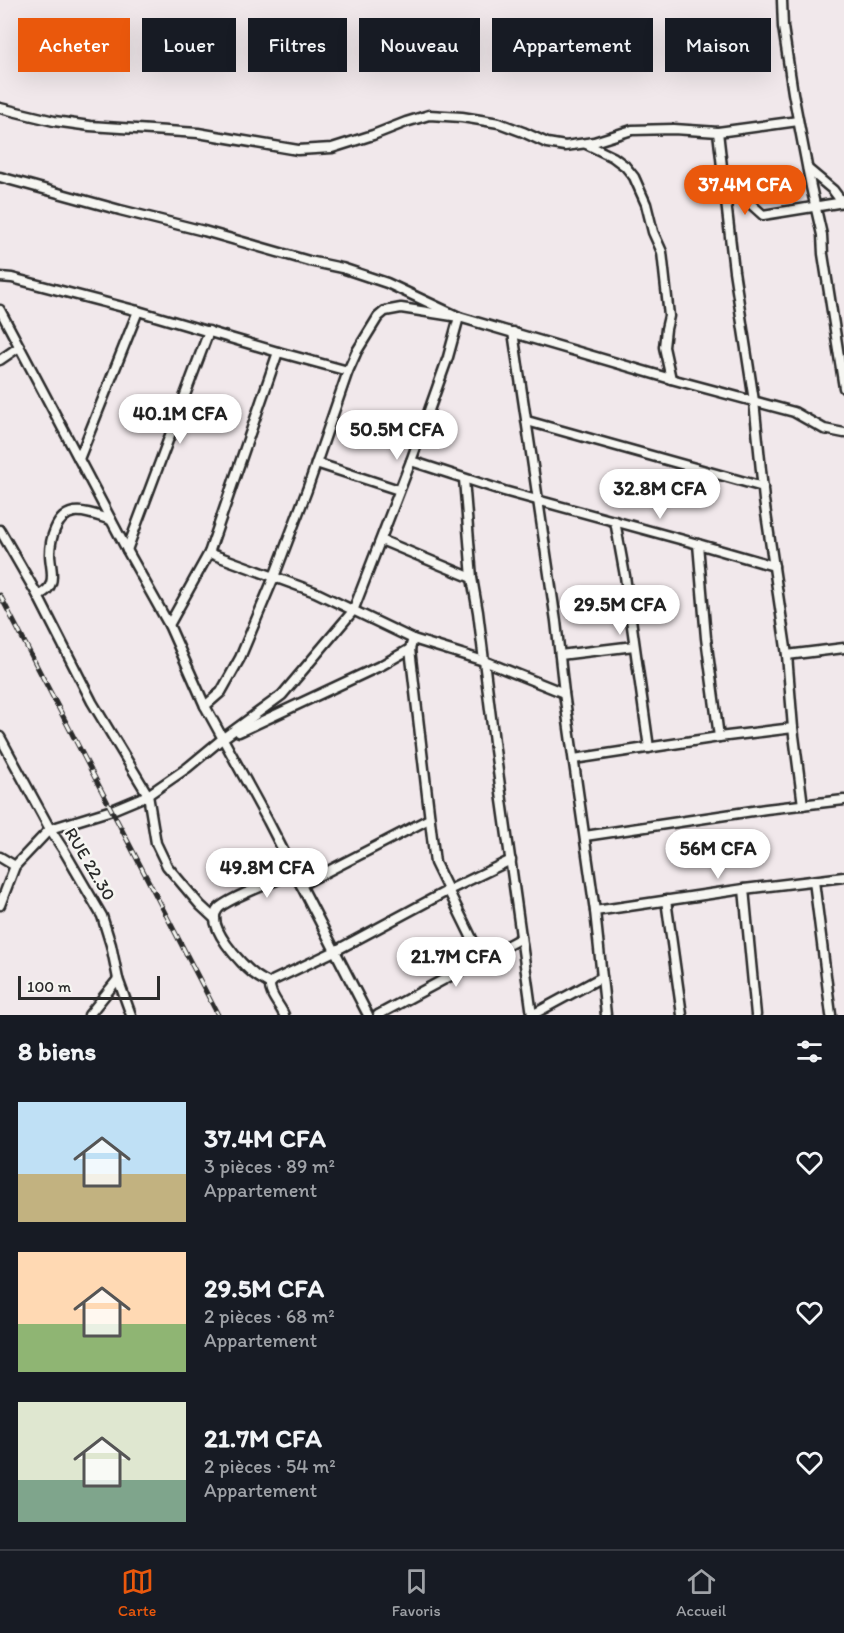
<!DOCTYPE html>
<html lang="fr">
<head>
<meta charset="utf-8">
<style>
	body { margin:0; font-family:Itim,sans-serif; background:#242831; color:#f1f3f6; height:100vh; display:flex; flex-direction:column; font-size:22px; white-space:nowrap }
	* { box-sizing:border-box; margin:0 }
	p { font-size:20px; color:#9ea1a6 }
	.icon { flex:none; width:33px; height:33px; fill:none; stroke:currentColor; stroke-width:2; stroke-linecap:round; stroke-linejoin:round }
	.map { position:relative; height:1015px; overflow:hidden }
	.panel { display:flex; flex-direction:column; background:#171b24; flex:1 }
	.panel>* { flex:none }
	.banner { position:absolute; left:18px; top:18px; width:808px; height:54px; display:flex; gap:12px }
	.scale { position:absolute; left:18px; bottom:15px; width:142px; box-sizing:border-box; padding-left:6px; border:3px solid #2b2b2b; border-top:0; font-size:16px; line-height:21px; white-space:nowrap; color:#2b2b2b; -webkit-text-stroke:4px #f6f6f2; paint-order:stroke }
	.price { position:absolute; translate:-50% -51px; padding:0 14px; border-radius:21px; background:#fff; color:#222; font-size:20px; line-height:39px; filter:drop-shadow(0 2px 3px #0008) }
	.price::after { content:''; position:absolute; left:50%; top:36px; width:18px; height:14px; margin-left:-9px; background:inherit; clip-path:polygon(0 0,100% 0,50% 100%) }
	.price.selected { background:#ea580c; color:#fff }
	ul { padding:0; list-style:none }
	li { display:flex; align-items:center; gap:18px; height:150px; padding:0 18px }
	li span { display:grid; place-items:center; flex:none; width:168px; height:120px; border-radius:0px; color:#555 }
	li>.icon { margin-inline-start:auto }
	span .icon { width:72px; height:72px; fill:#fffc; stroke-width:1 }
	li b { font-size:26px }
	h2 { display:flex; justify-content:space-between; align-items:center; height:72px; padding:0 18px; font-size:26px }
	.tag { padding:0 21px; border-radius:0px; background:#171b24; box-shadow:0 6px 24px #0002; font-size:21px; line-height:54px }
	.tag.selected { background:#ea580c; color:#fff }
	.dock { display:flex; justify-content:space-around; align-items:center; height:84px; border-top:2px solid #363941; background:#171b24; font-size:16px; color:#9ea1a6 }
	.dock a { display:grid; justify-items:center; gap:3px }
	.dock .selected { color:#ea580c }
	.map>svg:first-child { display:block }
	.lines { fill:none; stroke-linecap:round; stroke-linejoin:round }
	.minor-casing { stroke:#2b2b2b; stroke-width:13 }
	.minor { stroke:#f6f6f2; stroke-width:8 }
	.rail-casing { stroke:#2b2b2b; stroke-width:5 }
	.rail { stroke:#f6f6f2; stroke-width:3; stroke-dasharray:9; stroke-linecap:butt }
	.labels { text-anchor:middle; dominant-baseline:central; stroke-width:5; stroke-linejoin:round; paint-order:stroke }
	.street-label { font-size:18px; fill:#2b2b2b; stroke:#f6f6f2 }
</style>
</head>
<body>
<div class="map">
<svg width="844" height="1015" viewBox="0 0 844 1015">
	<rect width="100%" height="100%" fill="#f1e8eb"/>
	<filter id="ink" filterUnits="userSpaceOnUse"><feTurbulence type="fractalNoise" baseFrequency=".0167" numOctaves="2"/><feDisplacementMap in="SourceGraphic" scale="12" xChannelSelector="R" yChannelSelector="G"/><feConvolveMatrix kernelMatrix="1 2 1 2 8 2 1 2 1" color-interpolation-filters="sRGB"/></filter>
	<g filter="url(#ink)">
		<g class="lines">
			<defs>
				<g id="minor">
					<path d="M 782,0 L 783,27 L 793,93 L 811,187 L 822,235 L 823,254 L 844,388"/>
					<path d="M 0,108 L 54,121 L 90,126 L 198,133 L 298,150 L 332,148 L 373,135 L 406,122 L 429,115 L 462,117 L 499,123 L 523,132 L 547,143 L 565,146 L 594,142 L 632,130 L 674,129 L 718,132 L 798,121"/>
					<path d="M 718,132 L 734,271 L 754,401 L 764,500 L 787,655 L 793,728 L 803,805"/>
					<path d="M 586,144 L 613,157 L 625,166 L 634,177 L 646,204 L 653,232 L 662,252 L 669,316 L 666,329 L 664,347 L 671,379"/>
					<path d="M 808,169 L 833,190 L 842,202"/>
					<path d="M 0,177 L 120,210 L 204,231 L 309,261 L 342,268 L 387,283 L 459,317 L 448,357 L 411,461 L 353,611 L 282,695 L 222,739 L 187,768 L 148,795 L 112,810 L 50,829 L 15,866 L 0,905"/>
					<path d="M 723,179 L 763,215 L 844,202"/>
					<path d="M 0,277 L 12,278 L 138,311 L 278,352 L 348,371"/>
					<path d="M 0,310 L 127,550 L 169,625 L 205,706 L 268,821 L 368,1015"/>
					<path d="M 513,332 L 556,621 L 564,693 L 595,911 L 606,1015"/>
					<path d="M 0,360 L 19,347"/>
					<path d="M 527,421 L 763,487"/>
					<path d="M 79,459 L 138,311"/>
					<path d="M 411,461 L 504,491 L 698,544 L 774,566"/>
					<path d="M 316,463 L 399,490"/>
					<path d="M 464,479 L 472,578 L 478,612 L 495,750 L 532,1015"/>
					<path d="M 615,521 L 625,576 L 649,748"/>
					<path d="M 0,530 L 38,596 L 92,702 L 148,795 L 156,843 L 167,866 L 200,905 L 215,919"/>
					<path d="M 381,540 L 472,578"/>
					<path d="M 698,544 L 706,638 L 719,737"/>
					<path d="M 127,550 L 209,331"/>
					<path d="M 209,553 L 315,592 L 413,639 L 484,661 L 564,693"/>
					<path d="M 38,596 C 44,592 49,590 51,583 C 54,574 50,564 50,554 C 50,540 56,515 74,512 C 85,510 101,517 111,520"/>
					<path d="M 169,625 L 209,553 L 278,352"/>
					<path d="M 413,639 L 410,649 L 435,863 L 482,959"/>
					<path d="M 560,655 L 634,646"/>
					<path d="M 787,655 L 844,648"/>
					<path d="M 205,706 L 221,692 L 240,658 L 274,577 L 307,490 L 348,371 L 357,351 L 378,317 L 385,311 L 401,308 L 459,317 L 671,379 L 794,412 L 824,429 L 844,433"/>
					<path d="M 239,732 L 382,665 L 410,649"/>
					<path d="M 0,737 L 50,829 L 63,849 L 102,916 L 111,945 L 118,979 L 131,1015"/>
					<path d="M 574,759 L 719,737 L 793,728"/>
					<path d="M 585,836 L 766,809 L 844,800"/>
					<path d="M 0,857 L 15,866"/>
					<path d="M 814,881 L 831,1015"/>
					<path d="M 301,885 L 429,819"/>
					<path d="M 744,889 L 756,1015"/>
					<path d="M 666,900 L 682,1015"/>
					<path d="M 595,911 L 744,889 L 844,877"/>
					<path d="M 270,984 L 274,980 L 335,951 L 449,890 L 511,860"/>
					<path d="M 270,984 C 265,981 259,978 254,974 C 242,965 204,925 218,909 C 228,898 278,880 295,873"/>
					<path d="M 270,984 C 269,995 280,1005 284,1015"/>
					<path d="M 89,1015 L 118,979"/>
					<path d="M 378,1015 L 521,938"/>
					<path d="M 532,1015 L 602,977"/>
				</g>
			</defs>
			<!-- minor casing -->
			<use href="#minor" class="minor-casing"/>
			<!-- minor -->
			<use href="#minor" class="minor"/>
			<defs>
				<path id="rail" d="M 0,595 L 218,1015"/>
			</defs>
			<!-- rail casing -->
			<use href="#rail" class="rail-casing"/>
			<!-- rail -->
			<use href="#rail" class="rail"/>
		</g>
	</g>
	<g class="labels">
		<!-- street labels -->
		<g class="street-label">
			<text transform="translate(90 864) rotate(59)">RUE 22.30</text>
		</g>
	</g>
</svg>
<div class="scale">100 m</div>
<b class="price selected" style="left:745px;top:216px">37.4M CFA</b>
<b class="price" style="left:180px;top:445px">40.1M CFA</b>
<b class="price" style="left:397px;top:461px">50.5M CFA</b>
<b class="price" style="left:660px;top:520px">32.8M CFA</b>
<b class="price" style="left:620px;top:636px">29.5M CFA</b>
<b class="price" style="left:718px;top:880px">56M CFA</b>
<b class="price" style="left:267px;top:899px">49.8M CFA</b>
<b class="price" style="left:456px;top:988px">21.7M CFA</b>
<div class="banner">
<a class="tag selected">Acheter</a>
<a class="tag">Louer</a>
<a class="tag">Filtres</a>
<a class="tag">Nouveau</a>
<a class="tag">Appartement</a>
<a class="tag">Maison</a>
</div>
</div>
<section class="panel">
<h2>8 biens<svg class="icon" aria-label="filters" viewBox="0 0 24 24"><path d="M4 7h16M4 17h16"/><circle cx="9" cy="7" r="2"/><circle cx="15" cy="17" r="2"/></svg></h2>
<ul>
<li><span style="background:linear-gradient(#bfe0f5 60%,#c2b280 0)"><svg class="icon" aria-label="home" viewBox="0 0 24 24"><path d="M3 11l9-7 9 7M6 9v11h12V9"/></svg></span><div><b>37.4M CFA</b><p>3 pièces · 89 m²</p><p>Appartement</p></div><svg class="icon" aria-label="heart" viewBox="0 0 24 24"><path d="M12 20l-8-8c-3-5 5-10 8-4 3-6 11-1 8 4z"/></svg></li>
<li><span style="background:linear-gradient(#ffd9b3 60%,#8fb573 0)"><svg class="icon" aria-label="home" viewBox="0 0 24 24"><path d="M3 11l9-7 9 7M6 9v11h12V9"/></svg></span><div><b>29.5M CFA</b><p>2 pièces · 68 m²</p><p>Appartement</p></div><svg class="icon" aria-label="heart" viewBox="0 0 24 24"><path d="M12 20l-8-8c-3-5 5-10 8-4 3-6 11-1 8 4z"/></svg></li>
<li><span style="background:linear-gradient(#dfe7d0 65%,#7fa58c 0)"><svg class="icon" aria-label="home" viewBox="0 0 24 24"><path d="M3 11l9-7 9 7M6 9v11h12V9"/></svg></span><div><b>21.7M CFA</b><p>2 pièces · 54 m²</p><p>Appartement</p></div><svg class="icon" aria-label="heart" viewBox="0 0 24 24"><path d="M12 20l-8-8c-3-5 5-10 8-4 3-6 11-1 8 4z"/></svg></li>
</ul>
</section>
<nav class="dock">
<a class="selected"><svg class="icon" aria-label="map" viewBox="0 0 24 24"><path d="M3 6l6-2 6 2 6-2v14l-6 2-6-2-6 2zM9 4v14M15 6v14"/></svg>Carte</a>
<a><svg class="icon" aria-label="saved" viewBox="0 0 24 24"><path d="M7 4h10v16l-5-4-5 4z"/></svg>Favoris</a>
<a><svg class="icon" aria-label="home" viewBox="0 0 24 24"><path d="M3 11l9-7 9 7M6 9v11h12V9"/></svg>Accueil</a>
</nav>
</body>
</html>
